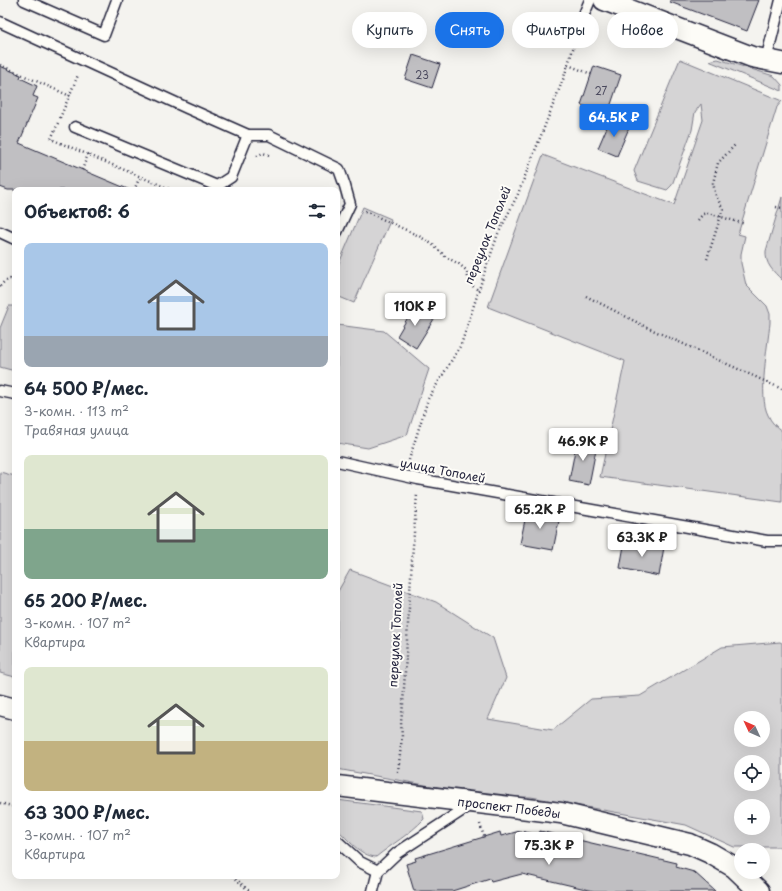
<!DOCTYPE html>
<html lang="ru">
<head>
<meta charset="utf-8">
<style>
	body { margin:0; font-family:"Playpen Sans",sans-serif; background:#f2f2f3; color:#1f2937; height:100vh; display:flex; flex-direction:column; font-size:15px; white-space:nowrap }
	* { box-sizing:border-box; margin:0 }
	p { font-size:13px; color:#747a83 }
	.icon { flex:none; width:22px; height:22px; fill:none; stroke:currentColor; stroke-width:2; stroke-linecap:round; stroke-linejoin:round }
	.map { position:relative; flex:1; overflow:hidden }
	.drawer { position:absolute; left:12px; top:187px; width:328px; height:692px; display:flex; flex-direction:column; background:#fff; border-radius:8px; box-shadow:0 4px 16px #0002 }
	.drawer>* { flex:none }
	.hud { position:absolute; left:352px; top:12px; width:370px; height:36px; display:flex; gap:8px }
	.needle { width:26px; rotate:314deg }
	.tools { position:absolute; left:734px; top:711px; display:grid; gap:8px }
	.tools a { display:grid; place-items:center; width:36px; height:36px; border-radius:50%; background:#fff; box-shadow:0 4px 16px #0002; font-size:20px }
	.price { position:absolute; translate:-50% -34px; padding:0 9px; border-radius:4px; background:#fff; color:#222; font-size:13px; line-height:26px; filter:drop-shadow(0 1px 2px #0008) }
	.price::after { content:''; position:absolute; left:50%; top:24px; width:12px; height:9px; margin-left:-6px; background:inherit; clip-path:polygon(0 0,100% 0,50% 100%) }
	.price.current { background:#1a73e8; color:#fff }
	ul { padding:0; list-style:none }
	li { display:grid; align-content:center; gap:8px; height:212px; padding:0 12px }
	li span { display:grid; place-items:center; height:124px; border-radius:8px; color:#555 }
	li>.icon { margin-inline-start:auto }
	span .icon { width:72px; height:72px; fill:#fffc; stroke-width:1 }
	li b { font-size:17px }
	h2 { display:flex; justify-content:space-between; align-items:center; height:48px; padding:0 12px; font-size:17px }
	.chip { padding:0 14px; border-radius:18px; background:#fff; box-shadow:0 4px 16px #0002; font-size:14px; line-height:36px }
	.chip.current { background:#1a73e8; color:#fff }
	.map>svg:first-child { display:block }
	.green { fill:#d5d4d5; stroke:#7c7b88; fill-rule:evenodd }
	.building { fill:#c0bfc2; stroke:#22223b }
	.lines { fill:none; stroke-linecap:round; stroke-linejoin:round }
	.service-casing { stroke:#22223b; stroke-width:13 }
	.minor-casing { stroke:#22223b; stroke-width:23 }
	.path { stroke:#22223b; stroke-width:2.5; stroke-dasharray:1 3; stroke-linecap:butt }
	.service { stroke:#fdfcf7; stroke-width:10 }
	.minor { stroke:#fdfcf7; stroke-width:20 }
	.labels { text-anchor:middle; dominant-baseline:central; stroke-width:4; stroke-linejoin:round; paint-order:stroke }
	.number-label { font-size:10px; fill:#4a495d }
	.street-label { font-size:12px; fill:#22223b; stroke:#fdfcf7 }
</style>
</head>
<body>
<div class="map">
<svg width="782" height="891" viewBox="0 0 782 891">
	<rect width="100%" height="100%" fill="#f4f3ef"/>
	<filter id="ink" filterUnits="userSpaceOnUse"><feTurbulence type="fractalNoise" baseFrequency=".025" numOctaves="2"/><feDisplacementMap in="SourceGraphic" scale="8" xChannelSelector="R" yChannelSelector="G"/><feConvolveMatrix kernelMatrix="1 2 1 2 8 2 1 2 1" color-interpolation-filters="sRGB"/></filter>
	<g filter="url(#ink)">
		<!-- green -->
		<g class="green">
			<path d="M 680,59 L 782,101 L 777,107 L 738,234 L 745,236 L 741,254 L 741,263 L 746,285 L 767,306 L 770,314 L 770,323 C 768,345 758,396 768,415 C 771,422 776,427 782,431 L 782,502 L 600,477 L 625,361 L 488,307 L 543,155 L 674,205 L 703,120 L 701,104 L 695,112 L 692,130 L 672,185 L 667,190 L 638,181 L 634,171 Z"/>
			<path d="M 718,59 L 774,76 L 782,85 L 782,91 L 709,61 Z"/>
			<path d="M 782,197 L 782,280 C 773,271 765,264 766,251 Z"/>
			<path d="M 363,207 L 391,219 L 354,303 L 337,296 L 337,268 Z"/>
			<path d="M 9,306 L 15,306 L 15,371 L 0,367 L 0,328 Z"/>
			<path d="M 337,325 L 384,331 L 429,369 L 407,435 L 368,448 L 337,443 Z"/>
			<path d="M 0,472 L 15,476 L 15,677 L 0,673 Z"/>
			<path d="M 350,570 L 436,602 L 493,638 L 506,678 L 488,719 L 553,730 L 591,699 L 640,696 L 722,647 L 780,642 L 782,643 L 782,847 L 734,847 L 686,825 L 531,797 L 491,797 L 337,769 L 337,593 ZM 741,718 L 763,718 L 763,740 L 741,740 ZM 741,762 L 763,762 L 763,784 L 741,784 ZM 741,806 L 763,806 L 763,828 L 741,828 Z"/>
			<path d="M 337,800 L 422,811 L 424,819 C 410,834 392,844 376,857 C 360,856 348,839 337,829 Z"/>
		</g>
		<!-- building -->
		<g class="building">
			<path d="M 670,0 L 759,0 L 747,31 L 670,2 Z"/>
			<path d="M 413,55 L 440,64 L 432,88 L 405,79 Z"/>
			<path d="M 0,66 L 21,75 L 20,78 L 37,86 L 33,96 L 38,98 L 19,143 L 130,190 L 8,190 L 0,187 Z"/>
			<path d="M 594,66 L 621,75 L 608,113 L 581,105 Z"/>
			<path d="M 610,120 L 629,128 L 617,156 L 598,148 Z"/>
			<path d="M 414,307 L 434,319 L 416,348 L 397,336 Z"/>
			<path d="M 577,440 L 597,444 L 589,485 L 569,481 Z"/>
			<path d="M 527,510 L 560,516 L 553,550 L 520,544 Z"/>
			<path d="M 625,540 L 664,547 L 659,576 L 620,568 Z"/>
			<path d="M 520,831 L 539,835 L 540,831 L 677,863 L 676,867 L 694,872 L 715,891 L 594,891 L 522,874 L 491,882 L 490,879 L 452,891 L 414,891 L 406,864 L 416,861 L 415,858 L 500,832 L 501,836 Z"/>
		</g>
		<g class="lines">
			<defs>
				<g id="service">
					<path d="M 24,0 L 104,35 L 117,0"/>
					<path d="M 585,12 L 590,0"/>
					<path d="M 0,22 L 187,108 L 248,135 L 269,135 L 339,169 L 345,186 L 350,204 L 337,232"/>
					<path d="M 766,60 L 781,0"/>
					<path d="M 75,127 L 217,186 L 231,177 L 248,135"/>
					<path d="M 0,232 L 15,239"/>
					<path d="M 0,391 L 15,394"/>
					<path d="M 337,461 L 418,479 L 767,541 L 782,541"/>
					<path d="M 337,841 L 360,862 L 378,871"/>
					<path d="M 373,891 L 378,871 L 397,853 L 472,804"/>
				</g>
				<g id="minor">
					<path d="M 604,0 L 752,57 L 782,63"/>
					<path d="M 0,705 L 15,709"/>
					<path d="M 337,786 L 561,813 L 690,844 L 710,853 L 734,867 L 759,891"/>
				</g>
			</defs>
			<!-- service casing -->
			<use href="#service" class="service-casing"/>
			<!-- minor casing -->
			<use href="#minor" class="minor-casing"/>
			<!-- path -->
			<g class="path">
				<path d="M 0,65 L 70,96"/>
				<path d="M 568,65 L 591,74"/>
				<path d="M 60,118 L 78,75"/>
				<path d="M 58,123 L 51,139 L 172,190"/>
				<path d="M 257,156 L 263,153 L 269,155"/>
				<path d="M 82,170 L 88,154"/>
				<path d="M 134,190 L 140,177"/>
				<path d="M 776,207 L 782,208"/>
				<path d="M 365,211 L 419,236 L 432,244 L 446,257 L 459,264 L 466,270 L 470,284 L 478,290"/>
				<path d="M 698,220 L 703,214 L 708,213 L 745,224"/>
				<path d="M 707,259 L 723,209 L 716,196 L 713,183 L 718,163 L 735,145"/>
				<path d="M 0,286 L 4,282 L 10,279 L 15,282"/>
				<path d="M 586,296 L 644,326 L 782,389"/>
				<path d="M 409,460 L 428,399 L 461,345 L 485,271 L 498,234 L 518,194 L 564,77 L 580,27"/>
				<path d="M 398,772 L 402,737 L 401,722 L 403,704 L 412,559 L 417,494"/>
				<path d="M 0,803 L 15,807"/>
				<path d="M 480,824 L 484,837"/>
				<path d="M 233,876 L 249,891"/>
			</g>
			<!-- service -->
			<use href="#service" class="service"/>
			<!-- minor -->
			<use href="#minor" class="minor"/>
		</g>
	</g>
	<g class="labels">
		<!-- number labels -->
		<g class="number-label">
			<text x="422" y="74">23</text>
			<text x="601" y="90">27</text>
		</g>
		<!-- street labels -->
		<g class="street-label">
			<text transform="translate(487 235) rotate(-68)">переулок Тополей</text>
			<text transform="translate(443 470) rotate(11)">улица Тополей</text>
			<text transform="translate(395 635) rotate(-87)">переулок Тополей</text>
			<text transform="translate(509 807) rotate(7)">проспект Победы</text>
		</g>
	</g>
</svg>
<div class="tools">
<a><svg class="needle" viewBox="-14 -14 28 28"><path d="M0-13l5 13h-10z" fill="#e53935"/><path d="M0 13l5-13h-10z" fill="#747a83"/></svg></a>
<a><svg class="icon" aria-label="locate" viewBox="0 0 24 24"><circle cx="12" cy="12" r="6"/><path d="M12 2v4M12 18v4M2 12h4M18 12h4"/></svg></a>
<a>+</a>
<a>−</a>
</div>
<b class="price current" style="left:614px;top:138px">64.5K ₽</b>
<b class="price" style="left:415px;top:327px">110K ₽</b>
<b class="price" style="left:583px;top:462px">46.9K ₽</b>
<b class="price" style="left:540px;top:530px">65.2K ₽</b>
<b class="price" style="left:642px;top:558px">63.3K ₽</b>
<b class="price" style="left:549px;top:866px">75.3K ₽</b>
<div class="hud">
<a class="chip">Купить</a>
<a class="chip current">Снять</a>
<a class="chip">Фильтры</a>
<a class="chip">Новое</a>
</div>
<section class="drawer">
<h2>Объектов: 6<svg class="icon" aria-label="filters" viewBox="0 0 24 24"><path d="M4 7h16M4 17h16"/><circle cx="9" cy="7" r="2"/><circle cx="15" cy="17" r="2"/></svg></h2>
<ul>
<li><span style="background:linear-gradient(#a9c7e8 75%,#9aa5b1 0)"><svg class="icon" aria-label="home" viewBox="0 0 24 24"><path d="M3 11l9-7 9 7M6 9v11h12V9"/></svg></span><div><b>64 500 ₽/мес.</b><p>3-комн. · 113 m²</p><p>Травяная улица</p></div></li>
<li><span style="background:linear-gradient(#dfe7d0 60%,#7fa58c 0)"><svg class="icon" aria-label="home" viewBox="0 0 24 24"><path d="M3 11l9-7 9 7M6 9v11h12V9"/></svg></span><div><b>65 200 ₽/мес.</b><p>3-комн. · 107 m²</p><p>Квартира</p></div></li>
<li><span style="background:linear-gradient(#dfe7d0 60%,#c2b280 0)"><svg class="icon" aria-label="home" viewBox="0 0 24 24"><path d="M3 11l9-7 9 7M6 9v11h12V9"/></svg></span><div><b>63 300 ₽/мес.</b><p>3-комн. · 107 m²</p><p>Квартира</p></div></li>
</ul>
</section>
</div>
</body>
</html>
